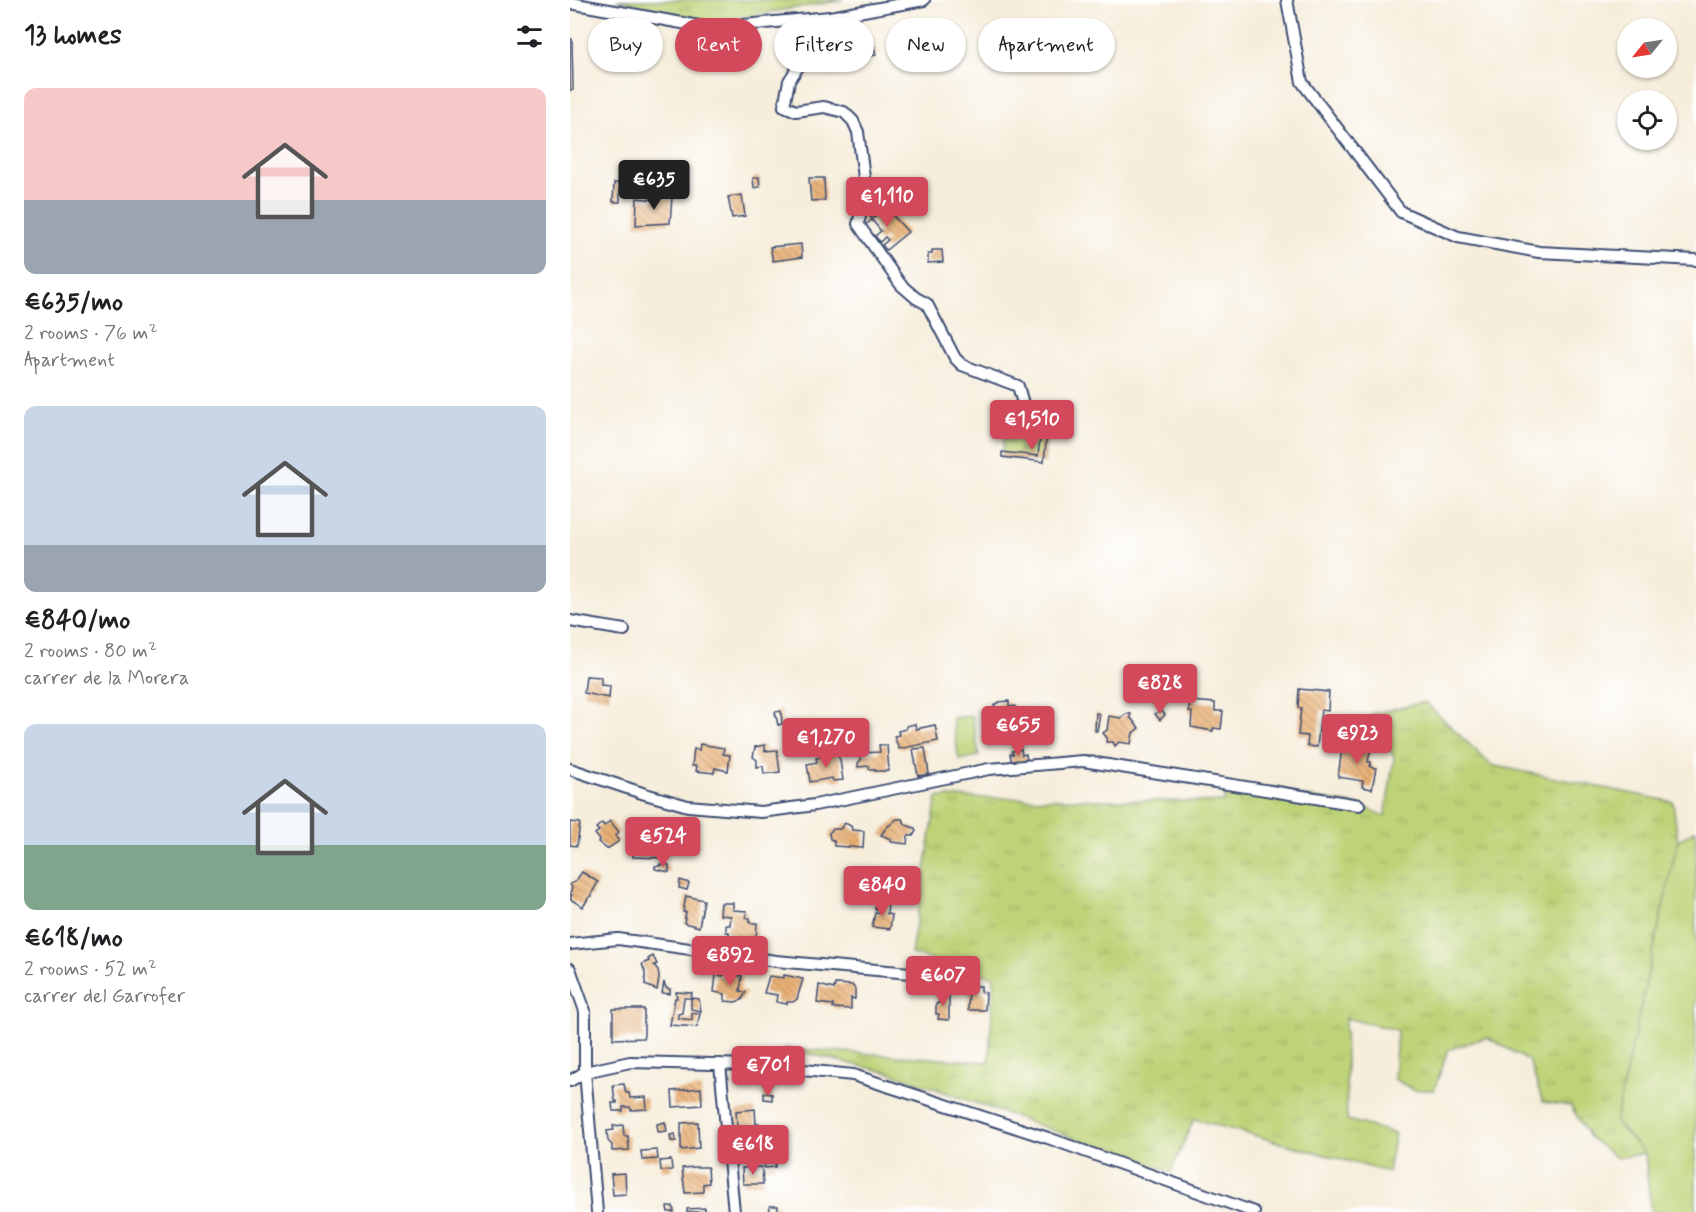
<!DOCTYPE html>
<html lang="en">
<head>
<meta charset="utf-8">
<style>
	body { margin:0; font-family:Mynerve,sans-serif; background:#f6f6f6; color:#202124; height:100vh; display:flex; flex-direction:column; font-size:22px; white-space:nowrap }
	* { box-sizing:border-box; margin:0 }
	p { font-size:20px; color:#757577 }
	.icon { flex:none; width:33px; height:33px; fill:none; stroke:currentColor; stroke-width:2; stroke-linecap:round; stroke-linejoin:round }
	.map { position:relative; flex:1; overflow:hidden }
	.details { display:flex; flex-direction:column; background:#fff; width:570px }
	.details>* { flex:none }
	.guide { position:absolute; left:18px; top:18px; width:570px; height:54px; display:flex; gap:12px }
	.needle { width:39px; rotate:240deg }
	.buttons { position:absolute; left:1047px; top:18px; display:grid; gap:12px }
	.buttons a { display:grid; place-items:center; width:60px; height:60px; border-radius:50%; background:#fff; box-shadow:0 2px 4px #0004; font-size:30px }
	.price { position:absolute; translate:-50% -51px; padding:0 14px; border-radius:6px; background:#d1495b; color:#fff; font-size:20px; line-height:39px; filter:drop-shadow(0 2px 3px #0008) }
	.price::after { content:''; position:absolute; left:50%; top:36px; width:18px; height:14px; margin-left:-9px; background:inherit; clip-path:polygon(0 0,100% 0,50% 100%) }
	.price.active { background:#222; color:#fff }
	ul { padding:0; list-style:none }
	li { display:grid; align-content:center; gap:12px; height:318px; padding:0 24px }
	li span { display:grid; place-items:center; height:186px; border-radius:12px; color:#555 }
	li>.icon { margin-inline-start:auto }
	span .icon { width:108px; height:108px; fill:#fffc; stroke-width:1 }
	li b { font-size:26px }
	h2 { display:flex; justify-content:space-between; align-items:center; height:72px; padding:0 24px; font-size:26px }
	.pill { padding:0 21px; border-radius:27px; background:#fff; box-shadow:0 2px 4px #0004; font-size:21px; line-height:54px }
	.pill.active { background:#d1495b; color:#fff }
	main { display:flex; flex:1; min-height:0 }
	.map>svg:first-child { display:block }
	.grass { fill:url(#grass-tufts); stroke:#6c816a; stroke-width:1.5 }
	.cemetery { fill:url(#cemetery-stones); stroke:#6c816a; stroke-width:1.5 }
	.pitch { fill:#bed377; stroke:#6c816a; stroke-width:1.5 }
	.building { fill:url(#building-back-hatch) }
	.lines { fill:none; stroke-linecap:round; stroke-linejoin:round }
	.street-casing { stroke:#3c4c71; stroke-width:14 }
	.street { stroke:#fff; stroke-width:10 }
</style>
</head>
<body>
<main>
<section class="details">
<h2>13 homes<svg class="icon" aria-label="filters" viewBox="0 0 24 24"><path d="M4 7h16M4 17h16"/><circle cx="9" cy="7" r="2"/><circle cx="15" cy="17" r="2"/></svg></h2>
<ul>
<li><span style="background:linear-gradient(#f6c9c9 60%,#9aa5b1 0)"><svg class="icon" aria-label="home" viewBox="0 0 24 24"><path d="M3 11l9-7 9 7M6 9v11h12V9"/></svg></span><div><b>€635/mo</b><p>2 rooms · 76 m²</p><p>Apartment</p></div></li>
<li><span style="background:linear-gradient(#c9d6e8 75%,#9aa5b1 0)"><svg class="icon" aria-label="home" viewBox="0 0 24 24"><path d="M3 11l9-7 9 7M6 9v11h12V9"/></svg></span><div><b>€840/mo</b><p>2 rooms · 80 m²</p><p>carrer de la Morera</p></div></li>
<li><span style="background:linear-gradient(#c9d6e8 65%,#7fa58c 0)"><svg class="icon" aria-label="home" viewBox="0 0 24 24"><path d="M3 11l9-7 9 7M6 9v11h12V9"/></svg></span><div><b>€618/mo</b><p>2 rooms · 52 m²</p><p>carrer del Garrofer</p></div></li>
</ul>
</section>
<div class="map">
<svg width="1126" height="1212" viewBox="0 0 1126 1212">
	<defs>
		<pattern id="grass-tufts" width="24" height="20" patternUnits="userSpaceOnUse" patternTransform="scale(1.5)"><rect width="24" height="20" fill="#bed377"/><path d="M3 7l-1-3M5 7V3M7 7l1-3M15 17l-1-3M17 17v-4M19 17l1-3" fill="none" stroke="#a3b569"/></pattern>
		<pattern id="cemetery-stones" width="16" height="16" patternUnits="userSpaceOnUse" patternTransform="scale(1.5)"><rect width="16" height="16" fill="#bed377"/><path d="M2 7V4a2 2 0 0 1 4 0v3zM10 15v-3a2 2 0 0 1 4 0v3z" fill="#a3b569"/></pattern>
		<pattern id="building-back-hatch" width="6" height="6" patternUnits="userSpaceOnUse" patternTransform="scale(1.5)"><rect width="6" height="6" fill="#e9b174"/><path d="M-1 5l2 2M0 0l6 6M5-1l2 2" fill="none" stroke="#bc9062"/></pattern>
	</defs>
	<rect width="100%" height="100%" fill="#fff"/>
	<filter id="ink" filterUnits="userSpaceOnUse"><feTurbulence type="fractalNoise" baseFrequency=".0167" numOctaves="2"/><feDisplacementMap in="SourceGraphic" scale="12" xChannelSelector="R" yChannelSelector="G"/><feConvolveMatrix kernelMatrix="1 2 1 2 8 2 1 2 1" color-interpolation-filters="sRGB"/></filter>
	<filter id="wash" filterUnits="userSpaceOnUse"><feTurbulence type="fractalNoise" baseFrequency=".008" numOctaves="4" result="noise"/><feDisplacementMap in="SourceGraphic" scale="24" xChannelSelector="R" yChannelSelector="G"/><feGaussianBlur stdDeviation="1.35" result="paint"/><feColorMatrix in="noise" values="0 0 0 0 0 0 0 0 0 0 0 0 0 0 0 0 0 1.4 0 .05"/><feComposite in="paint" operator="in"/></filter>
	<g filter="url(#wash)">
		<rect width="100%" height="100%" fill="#f6edda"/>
		<!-- grass -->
		<g class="grass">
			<path d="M 46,0 L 273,0 L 142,22 Z"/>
			<path d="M 855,702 L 921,765 L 1103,802 L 1108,840 L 1075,1153 L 1047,1158 L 1019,1137 L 1001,1106 L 973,1102 L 959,1061 L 917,1037 L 878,1050 L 864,1090 L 844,1090 L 824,1079 L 827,1030 L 775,1018 L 777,1120 L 825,1133 L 818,1172 L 624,1119 L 601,1172 L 321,1073 L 214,1048 L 419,1062 L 424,977 L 341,954 L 367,797 L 654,802 L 657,785 L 789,805 L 815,816 L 824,758 L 800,714 Z"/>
		</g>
		<!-- cemetery -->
		<path class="cemetery" d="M 434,429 L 477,431 L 474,462 L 432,457 Z"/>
		<!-- pitch -->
		<g class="pitch">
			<path d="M 402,716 L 409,756 L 389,760 L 382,718 Z"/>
			<path d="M 1126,830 L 1126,1212 L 1081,1212 L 1075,1153 L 1045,1122 L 1108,840 Z"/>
		</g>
		<g id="blocks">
			<!-- building -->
			<g class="building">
				<path d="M 0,39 L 2,39 L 3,90 L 0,90 Z"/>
				<path d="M 302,39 L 306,55 L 273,63 L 269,46 Z"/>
				<path d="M 189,177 L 190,187 L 184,188 L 183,178 Z"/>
				<path d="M 239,178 L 254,178 L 255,200 L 241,201 Z"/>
				<path d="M 44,183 L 50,183 L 50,202 L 43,202 Z"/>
				<path d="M 172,195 L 175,216 L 162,218 L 158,197 Z"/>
				<path d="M 84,196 L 102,197 L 100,223 L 66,225 L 67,198 L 84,200 Z"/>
				<path d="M 316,208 L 338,232 L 316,250 L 312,245 L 318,240 L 315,237 L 310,242 L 305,236 L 311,231 L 302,220 L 295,225 L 293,221 L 296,211 L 302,219 Z"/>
				<path d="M 231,244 L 232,257 L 203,261 L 200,247 Z"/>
				<path d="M 362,250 L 372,250 L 373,262 L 358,263 L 358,254 L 362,254 Z"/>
				<path d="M 471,430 L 477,431 L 474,462 L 432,457 L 432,452 L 468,456 Z"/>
				<path d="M 16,676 L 31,677 L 31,685 L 40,686 L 39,698 L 14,693 Z"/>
				<path d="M 729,689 L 759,692 L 758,711 L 751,710 L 747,747 L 737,746 L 738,736 L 728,735 L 731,708 L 728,708 Z"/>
				<path d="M 439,701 L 439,707 L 445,706 L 446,718 L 452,718 L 453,724 L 443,725 L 445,736 L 425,738 L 422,726 L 427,725 L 424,705 L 429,702 Z"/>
				<path d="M 620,701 L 645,703 L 645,711 L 653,711 L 651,729 L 643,728 L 643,731 L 621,727 L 622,712 L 619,712 Z"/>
				<path d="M 591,710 L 595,715 L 590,720 L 585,714 Z"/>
				<path d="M 211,711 L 212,724 L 208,725 L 205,712 Z"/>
				<path d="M 526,713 L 530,714 L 527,731 L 525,731 Z"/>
				<path d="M 556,714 L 561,714 L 560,717 L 569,728 L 563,733 L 561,744 L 549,742 L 545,746 L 543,742 L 536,742 L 537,738 L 533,733 L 537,730 L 539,716 L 551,718 Z"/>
				<path d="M 345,724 L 346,729 L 365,725 L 368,741 L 329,749 L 324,736 L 329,735 L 328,731 L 336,729 L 336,726 Z"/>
				<path d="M 773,741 L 780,742 L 780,747 L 792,749 L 793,744 L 801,746 L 798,762 L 801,762 L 800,767 L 806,768 L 802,789 L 792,787 L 793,781 L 768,777 Z"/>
				<path d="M 130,744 L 154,748 L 153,754 L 160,755 L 158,771 L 145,768 L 144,773 L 126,771 L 127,766 L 122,766 L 124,749 L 129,750 Z"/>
				<path d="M 195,745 L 195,751 L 207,750 L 210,772 L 194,774 L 193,766 L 187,767 L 187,760 L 183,757 L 185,747 Z"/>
				<path d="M 309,745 L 317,745 L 319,771 L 305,771 L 305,769 L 299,769 L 299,766 L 288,767 L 288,763 L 291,760 L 291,753 L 310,752 Z"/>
				<path d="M 355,748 L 359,774 L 348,776 L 343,749 Z"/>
				<path d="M 451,749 L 452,755 L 456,754 L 457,762 L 442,764 L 440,754 L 443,754 L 442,751 Z"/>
				<path d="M 267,754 L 270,760 L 273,780 L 263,781 L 262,778 L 240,782 L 237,764 L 247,762 L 246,758 Z"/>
				<path d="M 327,819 L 332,819 L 336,825 L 345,828 L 346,831 L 343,836 L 338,836 L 337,844 L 321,842 L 321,839 L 311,835 L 316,828 Z"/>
				<path d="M 40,821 L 49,832 L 45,836 L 49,841 L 37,849 L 28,842 L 30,840 L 25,834 L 29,831 L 26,828 L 32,823 L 34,826 Z"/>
				<path d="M 0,822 L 10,823 L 7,846 L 0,845 Z"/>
				<path d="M 275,823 L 281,826 L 282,830 L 294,831 L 293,848 L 264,846 L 264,841 L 260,839 L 259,833 L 263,829 L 270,829 Z"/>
				<path d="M 62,835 L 75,835 L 81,841 L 91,842 L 91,858 L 63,857 Z"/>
				<path d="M 90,864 L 99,865 L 99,872 L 85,869 L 85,866 L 90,866 Z"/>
				<path d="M 12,872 L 28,882 L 22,893 L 22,896 L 19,897 L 13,907 L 0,899 L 2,895 L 0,894 L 2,888 L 0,884 L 5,882 Z"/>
				<path d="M 110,880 L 119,883 L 117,890 L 109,888 Z"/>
				<path d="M 116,896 L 134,900 L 129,927 L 114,923 L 116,912 L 113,912 Z"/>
				<path d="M 306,902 L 318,903 L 317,914 L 322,915 L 320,929 L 302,927 L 305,913 L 309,913 L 310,909 L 305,909 Z"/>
				<path d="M 151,903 L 163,903 L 163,910 L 177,911 L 176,918 L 180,918 L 180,923 L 187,923 L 186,940 L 168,941 L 168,938 L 159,938 L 159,932 L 156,932 L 156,925 L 160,925 L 161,916 L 150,915 Z"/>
				<path d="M 83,956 L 87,964 L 84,965 L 88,970 L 89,978 L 87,990 L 75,985 L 75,972 L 72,964 L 79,961 L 78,959 Z"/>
				<path d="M 153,974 L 172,976 L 170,991 L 176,992 L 172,1000 L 165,1002 L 155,1001 L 155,994 L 144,992 L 146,975 L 153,976 Z"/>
				<path d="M 214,975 L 233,979 L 227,999 L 223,1002 L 217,1002 L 217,1004 L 206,1002 L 207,995 L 194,993 L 199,976 L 214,978 Z"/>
				<path d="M 94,982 L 96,988 L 100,989 L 100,994 L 92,993 Z"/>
				<path d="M 265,984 L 282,985 L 285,989 L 285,999 L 281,998 L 281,1009 L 263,1008 L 263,1005 L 247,1003 L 249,985 L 264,989 Z"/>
				<path d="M 405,986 L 411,986 L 411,992 L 416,993 L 415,1010 L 398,1010 L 399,988 L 404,988 Z"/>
				<path d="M 106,992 L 122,993 L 121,998 L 114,998 L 112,1013 L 108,1014 L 108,1018 L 122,1020 L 122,1013 L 130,1014 L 127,1027 L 100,1025 L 105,998 L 107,998 Z"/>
				<path d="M 379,994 L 379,1020 L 368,1019 L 369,1014 L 366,1014 L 366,1004 L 369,1003 L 369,995 Z"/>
				<path d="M 121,998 L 129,999 L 131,1011 L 121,1009 Z"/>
				<path d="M 43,1009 L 74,1009 L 74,1038 L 43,1039 Z"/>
				<path d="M 54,1084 L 56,1093 L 59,1093 L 60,1098 L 76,1097 L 77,1109 L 61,1110 L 60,1107 L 53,1107 L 53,1111 L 43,1111 L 42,1103 L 47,1103 L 47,1101 L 45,1101 L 43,1085 Z"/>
				<path d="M 131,1088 L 132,1105 L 103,1107 L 102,1091 Z"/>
				<path d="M 194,1093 L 202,1094 L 202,1100 L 194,1099 Z"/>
				<path d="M 185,1109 L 186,1124 L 191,1124 L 192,1136 L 188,1136 L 188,1141 L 179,1141 L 179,1138 L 168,1139 L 166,1111 Z"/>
				<path d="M 95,1122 L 97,1131 L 88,1132 L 87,1124 Z"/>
				<path d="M 128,1122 L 129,1148 L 111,1150 L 111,1123 Z"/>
				<path d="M 53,1125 L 54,1136 L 58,1136 L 59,1150 L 42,1151 L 42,1145 L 38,1141 L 37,1131 L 44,1130 L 43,1126 Z"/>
				<path d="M 105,1134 L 106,1141 L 101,1141 L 100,1135 Z"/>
				<rect x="198" y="1148" width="7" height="9"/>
				<path d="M 87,1150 L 88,1159 L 72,1160 L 71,1151 Z"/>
				<path d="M 101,1160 L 102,1170 L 91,1171 L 90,1161 Z"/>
				<path d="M 205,1162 L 205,1167 L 195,1168 L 194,1163 Z"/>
				<path d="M 126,1167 L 138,1167 L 139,1183 L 133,1184 L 133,1192 L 115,1193 L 112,1168 Z"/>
				<path d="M 192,1167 L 193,1184 L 173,1184 L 172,1168 Z"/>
				<path d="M 55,1173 L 56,1194 L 43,1195 L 41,1174 Z"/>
				<path d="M 103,1206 L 104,1212 L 98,1212 L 97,1207 Z"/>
				<path d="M 200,1206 L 208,1206 L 208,1212 L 199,1212 Z"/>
				<path d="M 135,1208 L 135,1212 L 117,1212 L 117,1209 Z"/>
			</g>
		</g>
	</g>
	<g filter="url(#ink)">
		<use href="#blocks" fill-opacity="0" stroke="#3c4c71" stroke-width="1.5"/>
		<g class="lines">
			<defs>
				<g id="street">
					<path d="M 717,0 L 732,82 L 831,212 L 888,237 L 969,252 L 1126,260"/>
					<path d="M 0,3 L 140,28 L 260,17 L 354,0"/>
					<path d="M 260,17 L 219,81 L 214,106 L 226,111 L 254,107 L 274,112 L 283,121 L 288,132 L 296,193 L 288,224 L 331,285 L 346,298 L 357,304 L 385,358 L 392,365 L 448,386 L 454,407"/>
					<path d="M 0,621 L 54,630"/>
					<path d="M 0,769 L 75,794 L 118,806 L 191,812 L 245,805 L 419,769 L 513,761 L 789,805"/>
					<path d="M 0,944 L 48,939 L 206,961 L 396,978"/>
					<path d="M 0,969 L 15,1011 L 15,1072 L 27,1212"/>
					<path d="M 150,1064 L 164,1212"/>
					<path d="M 0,1081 L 15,1072 L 60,1062 L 184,1065 L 283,1075 L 478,1138 L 684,1212"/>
				</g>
			</defs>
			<!-- street casing -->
			<use href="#street" class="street-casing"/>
			<!-- street -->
			<use href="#street" class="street"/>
		</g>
	</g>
</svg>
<div class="buttons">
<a><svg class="needle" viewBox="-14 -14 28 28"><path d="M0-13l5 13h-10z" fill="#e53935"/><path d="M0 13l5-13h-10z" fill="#757577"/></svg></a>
<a><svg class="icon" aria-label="locate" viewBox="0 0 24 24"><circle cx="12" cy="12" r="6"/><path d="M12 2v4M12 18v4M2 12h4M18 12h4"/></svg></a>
</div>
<b class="price active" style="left:84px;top:211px">€635</b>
<b class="price" style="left:317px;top:228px">€1,110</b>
<b class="price" style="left:462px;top:451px">€1,510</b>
<b class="price" style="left:590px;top:715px">€828</b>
<b class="price" style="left:448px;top:757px">€655</b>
<b class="price" style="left:787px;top:765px">€923</b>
<b class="price" style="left:256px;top:769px">€1,270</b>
<b class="price" style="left:93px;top:868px">€524</b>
<b class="price" style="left:312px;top:917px">€840</b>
<b class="price" style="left:160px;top:987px">€892</b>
<b class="price" style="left:373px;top:1007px">€607</b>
<b class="price" style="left:198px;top:1097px">€701</b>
<b class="price" style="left:183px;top:1176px">€618</b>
<div class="guide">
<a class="pill">Buy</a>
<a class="pill active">Rent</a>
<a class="pill">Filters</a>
<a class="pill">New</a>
<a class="pill">Apartment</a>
</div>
</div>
</main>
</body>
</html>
